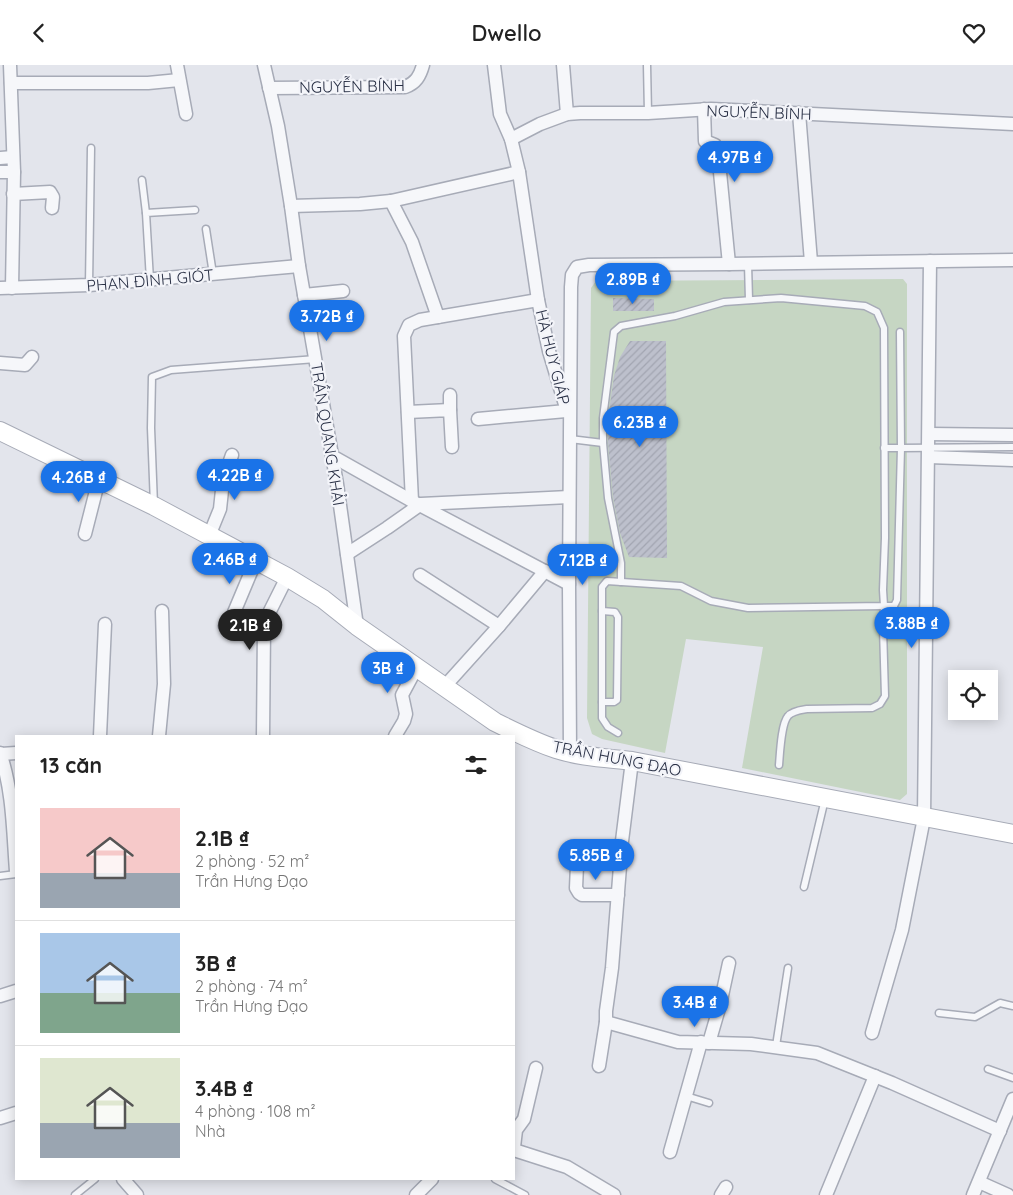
<!DOCTYPE html>
<html lang="vi">
<head>
<meta charset="utf-8">
<style>
	body { margin:0; font-family:Quicksand,sans-serif; background:#f2f2f2; color:#222; height:100vh; display:flex; flex-direction:column; font-size:19px; white-space:nowrap }
	* { box-sizing:border-box; margin:0 }
	p { font-size:16px; color:#767676 }
	.icon { flex:none; width:28px; height:28px; fill:none; stroke:currentColor; stroke-width:2; stroke-linecap:round; stroke-linejoin:round }
	.map { position:relative; flex:1; overflow:hidden }
	.panel { position:absolute; left:15px; top:670px; width:500px; height:445px; display:flex; flex-direction:column; background:#fff; border-radius:0px; box-shadow:0 2px 12px #0003 }
	.panel>* { flex:none }
	.controls { position:absolute; left:948px; top:605px; display:grid; gap:10px }
	.controls a { display:grid; place-items:center; width:50px; height:50px; border-radius:0px; background:#fff; box-shadow:0 2px 12px #0003; font-size:25px }
	.price { position:absolute; translate:-50% -42px; padding:0 11px; border-radius:18px; background:#1a73e8; color:#fff; font-size:16px; line-height:32px; filter:drop-shadow(0 1px 2px #0008) }
	.price::after { content:''; position:absolute; left:50%; top:30px; width:15px; height:11px; margin-left:-8px; background:inherit; clip-path:polygon(0 0,100% 0,50% 100%) }
	.price.on { background:#222; color:#fff }
	ul { padding:0; list-style:none }
	li { display:flex; align-items:center; gap:15px; height:125px; padding:0 25px }
	li+li { border-top:1px solid #e0e0e0 }
	li span { display:grid; place-items:center; flex:none; width:140px; height:100px; border-radius:0px; color:#555 }
	li>.icon { margin-inline-start:auto }
	span .icon { width:60px; height:60px; fill:#fffc; stroke-width:1 }
	li b { font-size:21px }
	h2 { display:flex; justify-content:space-between; align-items:center; height:60px; padding:0 25px; font-size:21px }
	header { display:flex; justify-content:space-between; align-items:center; height:65px; padding:0 25px; background:#fff; font-size:22px; font-weight:600 }
	.map>svg:first-child { display:block }
	.pitch { fill:#c6d6c3 }
	.building { fill:url(#building-hatch) }
	.lines { fill:none; stroke-linecap:round; stroke-linejoin:round }
	.lane-casing { stroke:#a7abb7; stroke-width:9 }
	.street-casing { stroke:#a7abb7; stroke-width:15 }
	.secondary-casing { stroke:#a7abb7; stroke-width:20 }
	.lane { stroke:#f6f7fa; stroke-width:6 }
	.street { stroke:#f6f7fa; stroke-width:12 }
	.secondary { stroke:#fff; stroke-width:18 }
	.labels { text-anchor:middle; dominant-baseline:central; stroke-width:4.5; stroke-linejoin:round; paint-order:stroke }
	.street-label { font-size:16px; fill:#293045; stroke:#f3f4f9 }
</style>
</head>
<body>
<header><svg class="icon" aria-label="back" viewBox="0 0 24 24"><path d="M15 5l-7 7 7 7"/></svg>Dwello<svg class="icon" aria-label="heart" viewBox="0 0 24 24"><path d="M12 20l-8-8c-3-5 5-10 8-4 3-6 11-1 8 4z"/></svg></header>
<div class="map">
<svg width="1013" height="1130" viewBox="0 0 1013 1130">
	<defs>
		<pattern id="building-hatch" width="6" height="6" patternUnits="userSpaceOnUse" patternTransform="scale(1.25)"><rect width="6" height="6" fill="#bdc0cc"/><path d="M-1 1l2-2M0 6l6-6M5 7l2-2" fill="none" stroke="#a2a5b1"/></pattern>
	</defs>
	<rect width="100%" height="100%" fill="#e3e5ec"/>
	<!-- pitch -->
	<path class="pitch" d="M 903,214 L 907,219 L 907,729 L 900,735 L 742,703 L 763,582 L 686,574 L 665,688 L 602,674 L 592,669 L 587,653 L 591,223 L 596,216 Z"/>
	<!-- building -->
	<g class="building">
		<path d="M 613,233 L 654,234 L 654,246 L 613,246 Z"/>
		<path d="M 630,276 L 666,276 L 667,493 L 629,492 L 620,468 L 613,432 L 608,378 L 608,353 L 614,311 L 620,292 Z"/>
	</g>
	<g class="lines">
		<defs>
			<g id="lane">
				<path d="M 647,0 L 648,48"/>
				<path d="M 142,115 L 146,148"/>
				<path d="M 206,164 L 213,209"/>
				<path d="M 748,199 L 749,235"/>
				<path d="M 150,215 L 146,148 L 195,145"/>
				<path d="M 89,220 L 91,83"/>
				<path d="M 900,267 L 901,383 L 1013,382"/>
				<path d="M 570,374 L 603,378 L 603,353 L 614,267 L 621,261 L 675,251 L 724,237 L 781,233 L 865,241 L 877,247 L 884,263 L 885,473 L 883,525 L 884,541 L 748,543 L 711,536 L 681,521 L 607,516 L 602,522 L 602,653 L 608,662 L 618,668"/>
				<path d="M 603,378 L 608,433 L 621,498 L 621,517"/>
				<path d="M 154,440 L 151,363 L 152,312 L 171,305 L 316,294"/>
				<path d="M 602,637 L 614,637 L 617,635 L 618,552 L 615,547 L 602,546"/>
				<path d="M 779,700 C 780,689 781,659 788,651 C 792,646 801,645 807,644 L 872,643 L 880,639 L 885,631 L 883,563 L 884,541 L 894,541 L 897,535 L 901,383 L 884,383"/>
				<path d="M 0,811 L 16,809"/>
				<path d="M 804,822 L 825,734"/>
				<path d="M 939,948 L 975,952 L 1000,938 L 1013,941"/>
				<path d="M 776,981 L 788,903"/>
				<path d="M 988,1004 L 1013,1013"/>
				<path d="M 686,1031 L 709,1038"/>
				<path d="M 495,1114 L 525,1130"/>
				<path d="M 75,1130 L 95,1114"/>
			</g>
			<g id="street">
				<path d="M 10,0 L 14,107 L 12,223"/>
				<path d="M 177,0 L 186,49"/>
				<path d="M 264,0 L 278,61 L 291,141 L 299,201 L 337,419 L 357,561"/>
				<path d="M 563,0 L 567,49"/>
				<path d="M 11,18 L 148,18 L 179,15"/>
				<path d="M 269,23 L 405,22 C 416,18 420,11 423,0"/>
				<path d="M 704,44 L 705,76 L 715,80 L 718,87 L 729,199"/>
				<path d="M 799,48 L 811,197"/>
				<path d="M 511,74 L 540,59 L 567,49 L 580,48 L 648,48 L 711,44 L 1013,59"/>
				<path d="M 0,93 L 13,92"/>
				<path d="M 0,107 L 14,107"/>
				<path d="M 519,107 L 538,235 L 549,286 L 567,346"/>
				<path d="M 13,129 L 50,127 L 53,132 L 52,143"/>
				<path d="M 391,136 L 412,177 L 438,252"/>
				<path d="M 291,141 L 360,139 L 391,136 L 519,107 L 511,74 L 500,49 L 494,0"/>
				<path d="M 0,223 L 89,220 L 299,201"/>
				<path d="M 304,230 L 343,226"/>
				<path d="M 0,298 L 25,300 L 32,292"/>
				<path d="M 450,330 L 450,345"/>
				<path d="M 408,347 L 450,345 L 452,382"/>
				<path d="M 478,354 L 566,346"/>
				<path d="M 929,369 L 1013,370"/>
				<path d="M 332,391 L 412,436 L 569,519"/>
				<path d="M 929,392 L 1013,395"/>
				<path d="M 412,436 L 404,271 L 409,260 L 420,255 L 538,235"/>
				<path d="M 85,469 L 99,414"/>
				<path d="M 209,471 L 220,444 L 223,416 L 232,390"/>
				<path d="M 347,489 L 387,463 L 421,439 L 569,432"/>
				<path d="M 420,510 L 499,561"/>
				<path d="M 225,561 L 230,557 L 256,495"/>
				<path d="M 445,621 L 499,561 L 545,506"/>
				<path d="M 100,671 L 105,559"/>
				<path d="M 159,671 L 164,619 L 162,546"/>
				<path d="M 263,671 L 264,562 L 269,548 L 287,512"/>
				<path d="M 395,671 L 404,656 L 406,649 L 402,630 L 417,602"/>
				<path d="M 570,687 L 569,519 L 571,222 L 572,210 L 577,202 L 589,200 L 729,199 L 1013,195"/>
				<path d="M 0,688 C 13,725 13,767 16,806"/>
				<path d="M 1,689 L 16,688"/>
				<path d="M 632,696 L 622,776 L 612,903 L 606,946 L 606,957 L 678,977 L 751,979 L 817,988 L 892,1018 L 1000,1066"/>
				<path d="M 577,800 L 576,823 L 579,828 L 582,830 L 618,830"/>
				<path d="M 0,931 L 16,926"/>
				<path d="M 872,968 L 902,865 L 924,753 L 930,196"/>
				<path d="M 709,978 L 720,940 L 729,898"/>
				<path d="M 599,1001 L 606,957"/>
				<path d="M 0,1053 L 16,1048"/>
				<path d="M 514,1082 L 516,1065 L 524,1054 L 536,1003"/>
				<path d="M 514,1085 L 567,1102 L 614,1130"/>
				<path d="M 670,1087 L 701,977"/>
				<path d="M 123,1114 L 137,1130"/>
				<path d="M 979,1117 L 1008,1130"/>
				<path d="M 416,1130 L 432,1114"/>
				<path d="M 721,1130 L 726,1122"/>
				<path d="M 826,1130 L 875,1011"/>
				<path d="M 973,1130 L 1013,1034"/>
			</g>
			<path id="secondary" d="M 0,366 L 154,441 L 287,512 L 323,534 L 357,561 L 495,657 C 515,667 535,677 556,684 C 580,692 607,693 632,696 L 1013,769"/>
		</defs>
		<!-- lane casing -->
		<use href="#lane" class="lane-casing"/>
		<!-- street casing -->
		<use href="#street" class="street-casing"/>
		<!-- secondary casing -->
		<use href="#secondary" class="secondary-casing"/>
		<!-- lane -->
		<use href="#lane" class="lane"/>
		<!-- street -->
		<use href="#street" class="street"/>
		<!-- secondary -->
		<use href="#secondary" class="secondary"/>
	</g>
	<g class="labels">
		<!-- street labels -->
		<g class="street-label">
			<text transform="translate(352 21) rotate(-1)">NGUYỄN BÍNH</text>
			<text transform="translate(759 47) rotate(2)">NGUYỄN BÍNH</text>
			<text transform="translate(150 215) rotate(-5)">PHAN ĐÌNH GIÓT</text>
			<text transform="translate(553 292) rotate(76)">HÀ HUY GIÁP</text>
			<text transform="translate(328 369) rotate(81)">TRẦN QUANG KHẢI</text>
			<text transform="translate(617 693) rotate(11)">TRẦN HƯNG ĐẠO</text>
		</g>
	</g>
</svg>
<div class="controls">
<a><svg class="icon" aria-label="locate" viewBox="0 0 24 24"><circle cx="12" cy="12" r="6"/><path d="M12 2v4M12 18v4M2 12h4M18 12h4"/></svg></a>
</div>
<b class="price" style="left:735px;top:118px">4.97B ₫</b>
<b class="price" style="left:633px;top:240px">2.89B ₫</b>
<b class="price" style="left:327px;top:277px">3.72B ₫</b>
<b class="price" style="left:640px;top:383px">6.23B ₫</b>
<b class="price" style="left:235px;top:436px">4.22B ₫</b>
<b class="price" style="left:79px;top:438px">4.26B ₫</b>
<b class="price" style="left:230px;top:520px">2.46B ₫</b>
<b class="price" style="left:583px;top:521px">7.12B ₫</b>
<b class="price" style="left:912px;top:584px">3.88B ₫</b>
<b class="price on" style="left:250px;top:586px">2.1B ₫</b>
<b class="price" style="left:388px;top:629px">3B ₫</b>
<b class="price" style="left:596px;top:816px">5.85B ₫</b>
<b class="price" style="left:695px;top:963px">3.4B ₫</b>
<section class="panel">
<h2>13 căn<svg class="icon" aria-label="filters" viewBox="0 0 24 24"><path d="M4 7h16M4 17h16"/><circle cx="9" cy="7" r="2"/><circle cx="15" cy="17" r="2"/></svg></h2>
<ul>
<li><span style="background:linear-gradient(#f6c9c9 65%,#9aa5b1 0)"><svg class="icon" aria-label="home" viewBox="0 0 24 24"><path d="M3 11l9-7 9 7M6 9v11h12V9"/></svg></span><div><b>2.1B ₫</b><p>2 phòng · 52 m²</p><p>Trần Hưng Đạo</p></div></li>
<li><span style="background:linear-gradient(#a9c7e8 60%,#7fa58c 0)"><svg class="icon" aria-label="home" viewBox="0 0 24 24"><path d="M3 11l9-7 9 7M6 9v11h12V9"/></svg></span><div><b>3B ₫</b><p>2 phòng · 74 m²</p><p>Trần Hưng Đạo</p></div></li>
<li><span style="background:linear-gradient(#dfe7d0 65%,#9aa5b1 0)"><svg class="icon" aria-label="home" viewBox="0 0 24 24"><path d="M3 11l9-7 9 7M6 9v11h12V9"/></svg></span><div><b>3.4B ₫</b><p>4 phòng · 108 m²</p><p>Nhà</p></div></li>
</ul>
</section>
</div>
</body>
</html>
